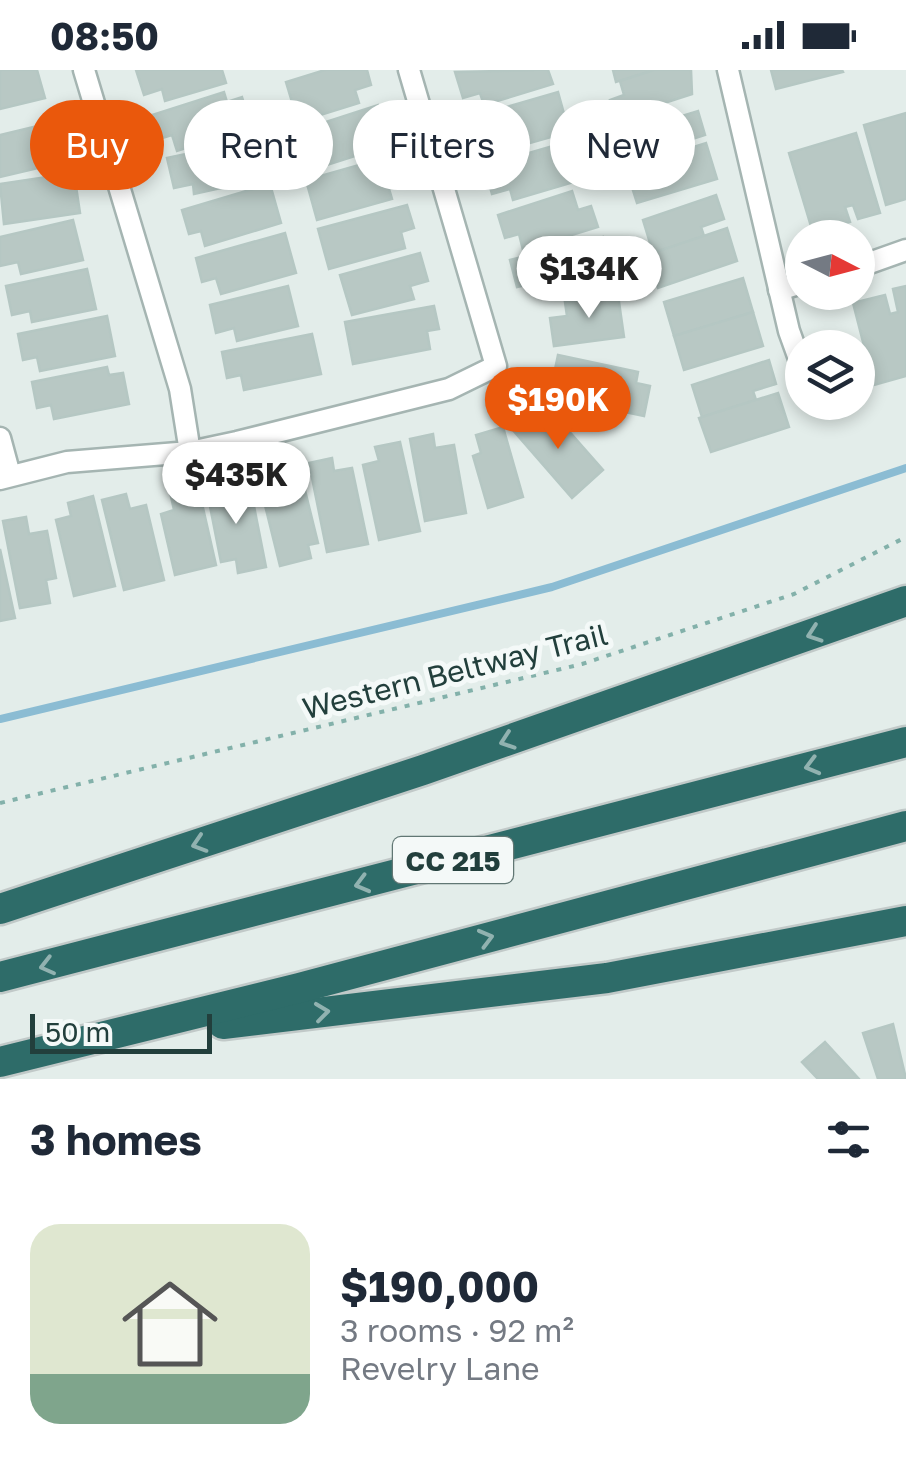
<!DOCTYPE html>
<html lang="en">
<head>
<meta charset="utf-8">
<style>
	body { margin:0; font-family:"Golos Text",sans-serif; background:#f6f6f7; color:#1f2937; height:100vh; display:flex; flex-direction:column; font-size:38px; white-space:nowrap }
	* { box-sizing:border-box; margin:0 }
	p { font-size:32px; color:#747a83 }
	.icon { flex:none; width:55px; height:55px; fill:none; stroke:currentColor; stroke-width:2; stroke-linecap:round; stroke-linejoin:round }
	.map { position:relative; height:1009px; overflow:hidden }
	.sheet { display:flex; flex-direction:column; background:#fff; flex:1 }
	.sheet>* { flex:none }
	.top-card { position:absolute; left:30px; top:30px; width:848px; height:90px; display:flex; gap:20px }
	.needle { width:65px; rotate:96deg }
	.fabs { position:absolute; left:785px; top:150px; display:grid; gap:20px }
	.fabs a { display:grid; place-items:center; width:90px; height:90px; border-radius:50%; background:#fff; box-shadow:0 5px 15px #0003; font-size:50px }
	.scale { position:absolute; left:30px; bottom:25px; width:182px; box-sizing:border-box; padding-left:10px; border:5px solid #223f3c; border-top:0; font-size:28px; line-height:35px; white-space:nowrap; color:#223f3c; -webkit-text-stroke:8px #f4f9f8; paint-order:stroke }
	.price { position:absolute; translate:-50% -85px; padding:0 22px; border-radius:35px; background:#fff; color:#222; font-size:32px; line-height:65px; filter:drop-shadow(0 2px 5px #0008) }
	.price::after { content:''; position:absolute; left:50%; top:60px; width:30px; height:22px; margin-left:-15px; background:inherit; clip-path:polygon(0 0,100% 0,50% 100%) }
	.price.on { background:#ea580c; color:#fff }
	ul { padding:0; list-style:none }
	li { display:flex; align-items:center; gap:30px; height:250px; padding:0 30px }
	li+li { border-top:2px solid #e0e1e3 }
	li span { display:grid; place-items:center; flex:none; width:280px; height:200px; border-radius:30px; color:#555 }
	li>.icon { margin-inline-start:auto }
	span .icon { width:120px; height:120px; fill:#fffc; stroke-width:1 }
	li b { font-size:42px }
	h2 { display:flex; justify-content:space-between; align-items:center; height:120px; padding:0 30px; font-size:42px }
	.tag { padding:0 35px; border-radius:45px; background:#fff; box-shadow:0 5px 15px #0003; font-size:35px; line-height:90px }
	.tag.on { background:#ea580c; color:#fff }
	.status { display:flex; justify-content:space-between; align-items:center; height:70px; padding:0 50px; background:#fff; direction:ltr }
	.status svg { height:28px; fill:currentColor }
	.map>svg:first-child { display:block }
	.lines { fill:none; stroke-linecap:round; stroke-linejoin:round }
	.stream { stroke:#8bbcd3; stroke-width:8 }
	.building { fill:#b8c8c4; stroke:#b5c7c3; stroke-width:2.5 }
	.street-casing { stroke:#a5b5b2; stroke-width:25 }
	.highway-casing { stroke:#c1c9c8; stroke-width:35 }
	.path { stroke:#83b1aa; stroke-width:4; stroke-dasharray:5 8; stroke-linecap:butt }
	.street { stroke:#fff; stroke-width:20 }
	.highway { stroke:#2e6c69; stroke-width:30 }
	.oneway { stroke:#91b2b0 }
	.labels { text-anchor:middle; dominant-baseline:central; stroke-width:10; stroke-linejoin:round; paint-order:stroke }
	.shield { fill:#f4f9f8; stroke:#617774; stroke-width:2.5 }
	.shield-label { font-size:28px; font-weight:bold; fill:#223f3c }
	.street-label { font-size:30px; fill:#223f3c; stroke:#f4f9f8 }
</style>
</head>
<body>
<div class="status"><b>08:50</b><svg viewBox="0 0 49 12"><path d="M0 12V9h3v3zM5 12V6h3v6zM10 12V3h3v9zM15 12V0h3v12zM26 1h20v11H26zM47 4h2v5h-2z"/></svg></div>
<div class="map">
<svg width="906" height="1009" viewBox="0 0 906 1009">
	<rect width="100%" height="100%" fill="#e3edea"/>
	<g class="lines">
		<!-- stream -->
		<path class="stream" d="M 0,649 L 552,517 L 906,398"/>
	</g>
	<!-- building -->
	<g class="building">
		<path d="M 0,0 L 37,0 L 45,28 L 0,39 Z"/>
		<path d="M 136,0 L 222,0 L 226,13 L 165,31 L 162,19 L 144,25 Z"/>
		<path d="M 325,0 L 367,0 L 371,15 L 355,20 L 359,33 L 298,52 L 286,12 Z"/>
		<path d="M 548,0 L 553,14 L 484,35 L 480,23 L 463,28 L 455,2 Z"/>
		<path d="M 613,0 L 654,0 L 616,12 Z"/>
		<path d="M 654,0 L 691,0 L 692,24 L 615,49 L 610,30 L 624,25 L 620,11 Z"/>
		<path d="M 771,0 L 842,0 L 843,2 L 776,19 Z"/>
		<path d="M 224,22 L 227,32 L 242,27 L 251,57 L 177,81 L 172,65 L 159,69 L 152,45 Z"/>
		<path d="M 558,22 L 569,62 L 495,83 L 490,69 L 476,73 L 469,48 Z"/>
		<path d="M 378,35 L 385,58 L 372,62 L 377,79 L 302,103 L 293,74 L 307,69 L 304,59 Z"/>
		<path d="M 698,41 L 705,65 L 689,70 L 691,78 L 626,98 L 616,66 Z"/>
		<path d="M 906,43 L 906,129 L 886,135 L 864,55 Z"/>
		<path d="M 50,53 L 59,93 L 0,107 L 0,65 Z"/>
		<path d="M 856,63 L 880,143 L 858,149 L 853,135 L 845,137 L 850,152 L 813,163 L 789,83 Z"/>
		<path d="M 248,71 L 257,110 L 194,124 L 193,114 L 174,118 L 167,88 Z"/>
		<path d="M 563,73 L 574,112 L 513,130 L 510,119 L 492,124 L 484,96 Z"/>
		<path d="M 706,73 L 717,109 L 637,133 L 626,98 Z"/>
		<path d="M 394,85 L 400,108 L 387,112 L 392,129 L 317,150 L 306,110 Z"/>
		<path d="M 74,103 L 80,143 L 4,154 L 0,114 Z"/>
		<path d="M 270,114 L 281,153 L 205,176 L 201,161 L 189,164 L 182,140 Z"/>
		<path d="M 572,121 L 578,140 L 591,136 L 598,157 L 523,180 L 519,164 L 505,168 L 498,145 Z"/>
		<path d="M 716,125 L 724,149 L 701,157 L 704,166 L 653,183 L 643,150 Z"/>
		<path d="M 407,135 L 414,158 L 401,162 L 405,178 L 329,199 L 318,159 Z"/>
		<path d="M 73,150 L 83,190 L 21,204 L 18,192 L 0,196 L 0,167 Z"/>
		<path d="M 727,158 L 737,191 L 658,218 L 647,185 Z"/>
		<path d="M 285,163 L 296,203 L 221,224 L 216,208 L 202,212 L 196,188 Z"/>
		<path d="M 603,167 L 613,207 L 539,225 L 536,213 L 517,217 L 510,190 Z"/>
		<path d="M 420,183 L 428,211 L 410,216 L 414,229 L 352,245 L 340,205 Z"/>
		<path d="M 87,199 L 96,239 L 32,252 L 30,241 L 12,245 L 6,216 Z"/>
		<path d="M 743,208 L 753,242 L 674,266 L 664,232 Z"/>
		<path d="M 288,216 L 298,256 L 237,271 L 234,258 L 216,263 L 210,235 Z"/>
		<path d="M 906,216 L 906,306 L 874,315 L 853,233 L 885,225 L 890,244 L 898,242 L 893,219 Z"/>
		<path d="M 618,225 L 624,267 L 554,276 L 550,248 L 567,246 L 565,232 Z"/>
		<path d="M 434,236 L 439,259 L 427,261 L 430,279 L 353,294 L 345,252 Z"/>
		<path d="M 753,242 L 763,276 L 684,300 L 674,266 Z"/>
		<path d="M 107,246 L 115,286 L 40,301 L 37,287 L 23,290 L 18,264 Z"/>
		<path d="M 312,264 L 321,304 L 244,320 L 241,305 L 227,308 L 222,282 Z"/>
		<path d="M 558,285 L 638,302 L 636,313 L 650,316 L 644,346 L 568,330 L 571,313 L 553,309 Z"/>
		<path d="M 769,290 L 776,314 L 753,321 L 756,330 L 702,347 L 692,315 Z"/>
		<path d="M 107,297 L 109,305 L 123,303 L 129,334 L 54,349 L 51,335 L 37,338 L 32,312 Z"/>
		<path d="M 778,323 L 789,357 L 711,382 L 699,348 Z"/>
		<path d="M 531,341 L 541,352 L 552,342 L 603,400 L 572,428 L 511,358 Z"/>
		<path d="M 503,357 L 523,427 L 488,438 L 473,386 L 481,383 L 476,365 Z"/>
		<path d="M 433,364 L 435,378 L 454,375 L 466,443 L 425,451 L 410,369 Z"/>
		<path d="M 400,372 L 420,461 L 379,470 L 363,395 L 379,391 L 375,377 Z"/>
		<path d="M 332,388 L 334,401 L 352,398 L 368,474 L 327,482 L 309,393 Z"/>
		<path d="M 299,396 L 318,473 L 308,475 L 311,488 L 280,496 L 261,419 L 277,415 L 274,402 Z"/>
		<path d="M 231,412 L 233,424 L 251,421 L 266,497 L 238,503 L 236,489 L 221,492 L 206,416 Z"/>
		<path d="M 198,416 L 216,495 L 175,505 L 161,444 L 174,440 L 170,422 Z"/>
		<path d="M 126,424 L 130,439 L 146,435 L 164,510 L 124,520 L 102,430 Z"/>
		<path d="M 93,426 L 115,516 L 74,526 L 56,450 L 71,446 L 68,433 Z"/>
		<path d="M 26,447 L 29,464 L 47,461 L 56,508 L 46,510 L 50,533 L 20,538 L 3,451 Z"/>
		<path d="M 0,479 L 15,548 L 0,551 Z"/>
		<path d="M 893,954 L 906,1009 L 878,1009 L 863,963 Z"/>
		<path d="M 825,972 L 859,1009 L 818,1009 L 802,992 Z"/>
	</g>
	<g class="lines">
		<defs>
			<g id="street">
				<path d="M 84,0 L 180,319 L 190,382"/>
				<path d="M 728,0 L 789,261 L 802,297"/>
				<path d="M 858,197 L 906,180"/>
				<path d="M 779,220 L 802,213"/>
				<path d="M 816,332 L 816,333"/>
				<path d="M 0,368 L 10,405"/>
				<path d="M 0,409 L 67,392 L 190,382 L 237,372 L 449,319 L 496,296 L 409,0"/>
			</g>
			<g id="highway">
				<path d="M 0,839 L 423,700 L 906,531"/>
				<path d="M 0,907 L 906,672"/>
				<path d="M 223,954 L 607,908 L 906,851"/>
				<path d="M 0,992 L 299,918 L 906,756"/>
			</g>
		</defs>
		<!-- street casing -->
		<use href="#street" class="street-casing"/>
		<!-- highway casing -->
		<use href="#highway" class="highway-casing"/>
		<!-- path -->
		<path class="path" d="M 0,733 L 582,594 L 794,524 L 906,467"/>
		<!-- street -->
		<use href="#street" class="street"/>
		<!-- highway -->
		<use href="#highway" class="highway"/>
	</g>
	<!-- one-way arrows -->
	<defs><path id="oneway-chevron" d="M-2-3.5L2.5 0L-2 3.5" fill="none" stroke-width="1.6" stroke-linecap="round" stroke-linejoin="round" transform="scale(2.5)"/></defs>
	<g class="oneway">
		<use href="#oneway-chevron" transform="translate(814 564) rotate(161)"/>
		<use href="#oneway-chevron" transform="translate(507 671) rotate(161)"/>
		<use href="#oneway-chevron" transform="translate(812 696) rotate(165)"/>
		<use href="#oneway-chevron" transform="translate(199 774) rotate(162)"/>
		<use href="#oneway-chevron" transform="translate(362 814) rotate(165)"/>
		<use href="#oneway-chevron" transform="translate(486 868) rotate(-15)"/>
		<use href="#oneway-chevron" transform="translate(47 896) rotate(166)"/>
		<use href="#oneway-chevron" transform="translate(322 942) rotate(-7)"/>
	</g>
	<g class="labels">
		<!-- shield labels -->
		<rect class="shield" x="393" y="767" width="120" height="46" rx="8"/>
		<g class="shield-label">
			<text x="453" y="790">CC 215</text>
		</g>
		<!-- street labels -->
		<g class="street-label">
			<text transform="translate(455 601) rotate(-14)">Western Beltway Trail</text>
		</g>
	</g>
</svg>
<div class="fabs">
<a><svg class="needle" viewBox="-14 -14 28 28"><path d="M0-13l5 13h-10z" fill="#e53935"/><path d="M0 13l5-13h-10z" fill="#747a83"/></svg></a>
<a><svg class="icon" aria-label="layers" viewBox="0 0 24 24"><path d="M12 4l9 5-9 5-9-5zM3 14l9 5 9-5"/></svg></a>
</div>
<div class="scale">50 m</div>
<b class="price" style="left:589px;top:251px">$134K</b>
<b class="price on" style="left:558px;top:382px">$190K</b>
<b class="price" style="left:236px;top:457px">$435K</b>
<div class="top-card">
<a class="tag on">Buy</a>
<a class="tag">Rent</a>
<a class="tag">Filters</a>
<a class="tag">New</a>
</div>
</div>
<section class="sheet">
<h2>3 homes<svg class="icon" aria-label="filters" viewBox="0 0 24 24"><path d="M4 7h16M4 17h16"/><circle cx="9" cy="7" r="2"/><circle cx="15" cy="17" r="2"/></svg></h2>
<ul>
<li><span style="background:linear-gradient(#dfe7d0 75%,#7fa58c 0)"><svg class="icon" aria-label="home" viewBox="0 0 24 24"><path d="M3 11l9-7 9 7M6 9v11h12V9"/></svg></span><div><b>$190,000</b><p>3 rooms · 92 m²</p><p>Revelry Lane</p></div></li>
</ul>
</section>
</body>
</html>
